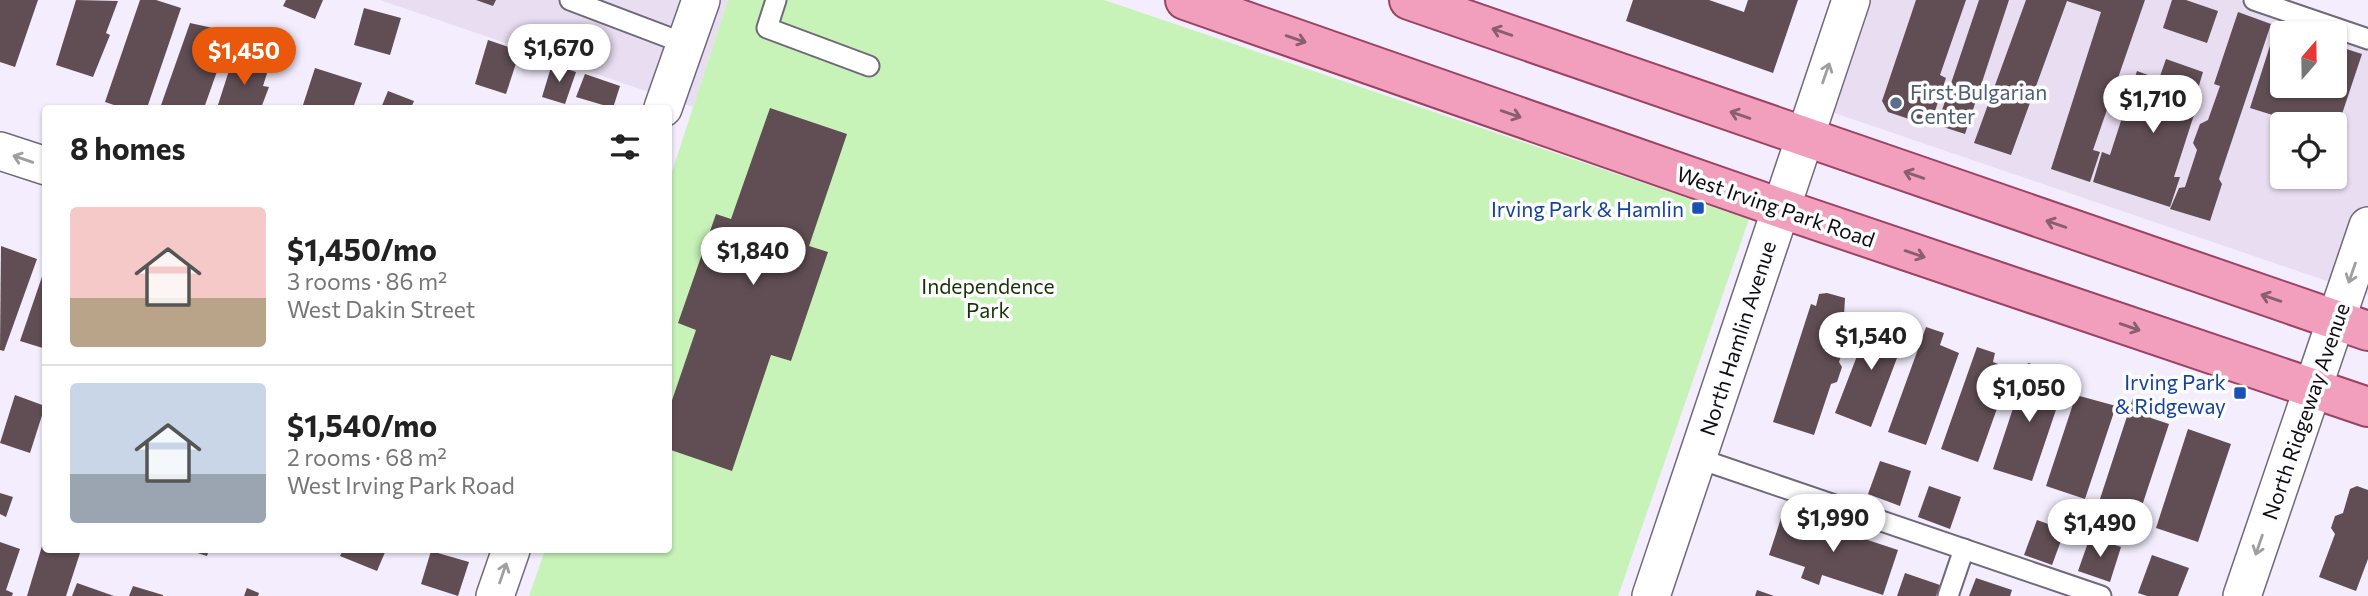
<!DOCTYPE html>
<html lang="en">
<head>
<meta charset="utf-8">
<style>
	body { margin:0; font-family:Commissioner,sans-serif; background:#f6f6f6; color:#222; height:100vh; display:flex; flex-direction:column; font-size:26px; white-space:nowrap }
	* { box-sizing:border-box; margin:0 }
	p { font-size:23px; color:#767676 }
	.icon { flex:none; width:38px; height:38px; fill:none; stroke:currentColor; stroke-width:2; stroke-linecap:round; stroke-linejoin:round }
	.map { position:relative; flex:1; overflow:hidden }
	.sheet { position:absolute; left:42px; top:105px; width:630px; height:448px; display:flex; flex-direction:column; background:#fff; border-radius:7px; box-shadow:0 2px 5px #0004 }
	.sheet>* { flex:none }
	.needle { width:46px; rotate:20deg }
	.controls { position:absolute; left:2270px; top:21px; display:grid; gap:14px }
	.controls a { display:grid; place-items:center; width:77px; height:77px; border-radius:7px; background:#fff; box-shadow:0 2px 5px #0004; font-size:35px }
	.price { position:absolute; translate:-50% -60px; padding:0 16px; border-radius:24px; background:#fff; color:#222; font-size:23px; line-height:46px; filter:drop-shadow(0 2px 4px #0008) }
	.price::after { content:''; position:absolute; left:50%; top:42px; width:21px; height:16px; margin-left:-10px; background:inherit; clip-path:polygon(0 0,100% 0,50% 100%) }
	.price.on { background:#ea580c; color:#fff }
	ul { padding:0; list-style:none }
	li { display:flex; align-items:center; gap:21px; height:175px; padding:0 28px }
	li+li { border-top:2px solid #e0e0e0 }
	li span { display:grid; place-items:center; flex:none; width:196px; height:140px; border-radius:7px; color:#555 }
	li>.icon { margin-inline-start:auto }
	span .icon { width:84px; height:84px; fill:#fffc; stroke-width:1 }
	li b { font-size:30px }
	h2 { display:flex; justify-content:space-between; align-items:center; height:84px; padding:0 28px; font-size:30px }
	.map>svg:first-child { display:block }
	.commercial { fill:#e9ddf1; fill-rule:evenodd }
	.green { fill:#c7f2b8 }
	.building { fill:#604e54 }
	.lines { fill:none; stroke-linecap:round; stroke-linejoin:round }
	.lane-casing { stroke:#6f6979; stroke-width:23 }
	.street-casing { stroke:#6f6979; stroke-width:40 }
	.primary-casing { stroke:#9c4263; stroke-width:42 }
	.lane { stroke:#fff; stroke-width:19 }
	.street { stroke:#fff; stroke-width:37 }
	.primary { stroke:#f19fbc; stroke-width:38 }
	.oneway { stroke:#8b5d70 }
	.oneway2 { stroke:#9f9ea0 }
	.service-dot { fill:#5c6f8a; stroke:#fdfdfd; stroke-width:2.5 }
	.transit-dot { fill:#1a4fb4; stroke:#fdfdfd; stroke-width:2.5 }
	.labels { text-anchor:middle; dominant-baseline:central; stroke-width:7; stroke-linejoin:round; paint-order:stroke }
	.service-label { font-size:21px; fill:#4e5e75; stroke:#fdfdfd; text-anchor:start }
	.street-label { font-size:21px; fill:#0e0c12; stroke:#fdfdfd }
	.transit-label { font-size:21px; fill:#164399; stroke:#fdfdfd; text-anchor:end }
	.park-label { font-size:21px; fill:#153405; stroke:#fdfdfd }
</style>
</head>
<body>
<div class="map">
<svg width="2368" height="596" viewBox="0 0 2368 596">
	<rect width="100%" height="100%" fill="#f3edfd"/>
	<!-- commercial -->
	<g class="commercial">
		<path d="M 380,0 L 728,0 L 693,107 Z"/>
		<path d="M 1858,0 L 2240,0 L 2368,44 L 2368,295 L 1820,108 ZM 2282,33 L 2334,33 L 2334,86 L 2282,86 ZM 2282,124 L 2334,124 L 2334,177 L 2282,177 Z"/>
	</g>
	<!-- green -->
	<path class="green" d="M 728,0 L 1104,0 L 1749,219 L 1618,596 L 529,596 L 545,550 L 668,550 L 669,181 Z"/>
	<!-- building -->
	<g class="building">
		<path d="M 0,0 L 38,0 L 15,67 L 0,62 Z"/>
		<path d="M 76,0 L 118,1 L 106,33 L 110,35 L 93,77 L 56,65 Z"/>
		<path d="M 140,0 L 156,0 L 181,8 L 147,108 L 123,108 L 105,102 Z"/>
		<path d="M 286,0 L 323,0 L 315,19 L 283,6 Z"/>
		<path d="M 476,0 L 496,0 L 493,6 Z"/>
		<path d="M 1633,0 L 1709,0 L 1744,12 L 1748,0 L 1798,0 L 1773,73 L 1626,21 Z"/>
		<path d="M 1916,0 L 1966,0 L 1940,75 L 1946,78 L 1930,126 L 1888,112 L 1882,101 Z"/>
		<path d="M 1979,0 L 2009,0 L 1965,134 L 1937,125 Z"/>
		<path d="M 2026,0 L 2145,0 L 2093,150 L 2100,152 L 2090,182 L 2051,169 L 2101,12 L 2067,1 L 2011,155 L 1974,143 Z"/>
		<path d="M 2172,0 L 2186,0 L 2218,11 L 2207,43 L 2163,28 Z"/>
		<path d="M 364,8 L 401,18 L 390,55 L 354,45 Z"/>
		<path d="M 2238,12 L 2271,24 L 2219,179 L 2222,184 L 2210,221 L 2170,209 L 2179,188 L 2185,187 L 2197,150 L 2193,143 L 2200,124 L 2208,120 L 2220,86 L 2214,84 Z"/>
		<path d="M 190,23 L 231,32 L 204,108 L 160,108 Z"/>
		<path d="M 2276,27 L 2296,33 L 2282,33 L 2282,86 L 2334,86 L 2334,45 L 2362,54 L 2335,135 L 2334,124 L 2302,124 L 2250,108 Z"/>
		<path d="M 488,40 L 520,51 L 506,94 L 475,84 Z"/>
		<path d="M 233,58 L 268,70 L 263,86 L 269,87 L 261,108 L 217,108 Z"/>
		<path d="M 2166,59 L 2203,72 L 2197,92 L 2201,93 L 2174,177 L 2180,177 L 2170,207 L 2093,182 L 2102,152 L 2110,155 L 2137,71 L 2159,79 Z"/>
		<path d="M 552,64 L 576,72 L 565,104 L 542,97 Z"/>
		<path d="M 315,68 L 362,83 L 353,108 L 302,108 Z"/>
		<path d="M 585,74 L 620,86 L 613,108 L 576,97 Z"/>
		<path d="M 388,91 L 414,101 L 411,108 L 381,108 Z"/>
		<path d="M 770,108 L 847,134 L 809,246 L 828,252 L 791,361 L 771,355 L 732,471 L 668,449 L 668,412 L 696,330 L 678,323 L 716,214 L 731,219 Z"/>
		<path d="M 1,246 L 37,259 L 4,351 L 0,350 Z"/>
		<path d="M 45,268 L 46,268 L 46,349 L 20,341 Z"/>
		<path d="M 1827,293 L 1845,298 L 1844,316 L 1853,319 L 1839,362 L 1842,367 L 1837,382 L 1831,384 L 1814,435 L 1773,422 L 1811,304 L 1816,306 L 1819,294 Z"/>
		<path d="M 1874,312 L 1891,318 L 1887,327 L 1906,334 L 1871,427 L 1835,413 Z"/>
		<path d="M 1926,327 L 1944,333 L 1940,345 L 1959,353 L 1926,445 L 1888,432 Z"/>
		<path d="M 1977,347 L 1995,353 L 1993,362 L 2011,369 L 1978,462 L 1941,449 Z"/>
		<path d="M 2028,363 L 2051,370 L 2048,381 L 2064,386 L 2032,481 L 1993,469 Z"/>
		<path d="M 15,395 L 45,406 L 30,453 L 0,443 Z"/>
		<path d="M 2076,395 L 2116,406 L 2085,499 L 2046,486 Z"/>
		<path d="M 2133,398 L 2154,405 L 2151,418 L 2169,424 L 2138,518 L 2098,505 Z"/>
		<path d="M 2188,429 L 2231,444 L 2198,542 L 2156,528 Z"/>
		<path d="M 1880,461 L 1911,471 L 1900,506 L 1868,494 Z"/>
		<path d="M 1929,486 L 1961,497 L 1950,529 L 1918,517 Z"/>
		<path d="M 2357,486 L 2368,490 L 2368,559 L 2356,591 L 2319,577 L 2335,534 L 2331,528 L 2335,516 L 2343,513 L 2350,489 Z"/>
		<path d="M 0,493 L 13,497 L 6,517 L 0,514 Z"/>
		<path d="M 1783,512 L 1898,550 L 1883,595 L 1822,575 L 1819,585 L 1801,578 L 1805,567 L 1769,555 Z"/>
		<path d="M 2037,520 L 2065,530 L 2052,565 L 2024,555 Z"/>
		<path d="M 45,536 L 46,550 L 81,550 L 66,596 L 27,596 Z"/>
		<path d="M 2090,537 L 2121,547 L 2110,582 L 2078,571 Z"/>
		<path d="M 0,542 L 20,549 L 6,590 L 13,593 L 12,596 L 0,596 Z"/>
		<path d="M 188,550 L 209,550 L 207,556 Z"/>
		<path d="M 343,550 L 386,550 L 377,571 L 340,556 Z"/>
		<path d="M 431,551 L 469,562 L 458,596 L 421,584 Z"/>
		<path d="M 2152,555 L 2189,568 L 2178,596 L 2147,596 L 2138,593 Z"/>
		<path d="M 1905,573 L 1940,585 L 1936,596 L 1897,596 Z"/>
		<path d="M 1976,578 L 2012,590 L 2010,596 L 1969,596 Z"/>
		<path d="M 77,583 L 114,596 L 72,596 Z"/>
		<path d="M 133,586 L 163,595 L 163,596 L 129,596 Z"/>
		<path d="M 247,588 L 259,593 L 258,596 L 244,596 Z"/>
		<path d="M 1757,590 L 1774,596 L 1755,596 Z"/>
	</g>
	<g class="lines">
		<defs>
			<g id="lane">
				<path d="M 570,0 L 686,44"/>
				<path d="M 776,0 L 767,28 L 869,66"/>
				<path d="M 2254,0 L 2368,39"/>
				<path d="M 1697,458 L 2101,596"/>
				<path d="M 1948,596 L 1964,549"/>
			</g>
			<g id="street">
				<path d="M 663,108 L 701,0"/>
				<path d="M 0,151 L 46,166"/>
				<path d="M 495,596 L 511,550"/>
				<path d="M 1651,596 L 1851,0"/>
				<path d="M 2242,596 L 2368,226"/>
			</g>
			<g id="primary">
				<path d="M 1185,0 L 1780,208 L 2368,407"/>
				<path d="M 1409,0 L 2368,331"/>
			</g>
		</defs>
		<!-- lane casing -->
		<use href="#lane" class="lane-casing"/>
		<!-- street casing -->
		<use href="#street" class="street-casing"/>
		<!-- primary casing -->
		<use href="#primary" class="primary-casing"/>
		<!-- lane -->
		<use href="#lane" class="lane"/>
		<!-- street -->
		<use href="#street" class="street"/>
		<!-- primary -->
		<use href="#primary" class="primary"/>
	</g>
	<!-- one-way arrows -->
	<defs><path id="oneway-shaft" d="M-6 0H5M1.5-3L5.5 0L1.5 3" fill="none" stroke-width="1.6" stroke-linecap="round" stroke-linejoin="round" transform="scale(1.75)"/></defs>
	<g class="oneway">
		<use href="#oneway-shaft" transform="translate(1502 32) rotate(-161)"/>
		<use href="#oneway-shaft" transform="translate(1296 39) rotate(19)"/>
		<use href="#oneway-shaft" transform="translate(1511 114) rotate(19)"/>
		<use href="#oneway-shaft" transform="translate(1740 115) rotate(-161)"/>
		<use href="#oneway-shaft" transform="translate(1914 175) rotate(-161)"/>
		<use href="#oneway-shaft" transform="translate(2056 224) rotate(-161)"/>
		<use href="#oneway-shaft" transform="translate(1915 254) rotate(19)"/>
		<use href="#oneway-shaft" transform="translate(2271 298) rotate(-161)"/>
		<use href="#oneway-shaft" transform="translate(2130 327) rotate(19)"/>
	</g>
	<g class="oneway2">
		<use href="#oneway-shaft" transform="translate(1826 73) rotate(-71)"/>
		<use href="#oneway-shaft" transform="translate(23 159) rotate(-161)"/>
		<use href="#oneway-shaft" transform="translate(2352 273) rotate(109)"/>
		<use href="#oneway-shaft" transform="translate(2259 545) rotate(109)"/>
		<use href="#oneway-shaft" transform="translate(503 573) rotate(-71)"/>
	</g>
	<!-- markers -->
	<circle class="service-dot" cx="1896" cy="103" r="7"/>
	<g class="transit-dot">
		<rect x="1691" y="201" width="14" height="14" rx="3.5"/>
		<rect x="2233" y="386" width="14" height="14" rx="3.5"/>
	</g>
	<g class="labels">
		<!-- service labels -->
		<g class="service-label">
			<text x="1910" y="91">First Bulgarian<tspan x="1910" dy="24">Center</tspan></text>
		</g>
		<!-- street labels -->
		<g class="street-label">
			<text transform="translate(1776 206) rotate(19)">West Irving Park Road</text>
			<text transform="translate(1737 338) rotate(-72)">North Hamlin Avenue</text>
			<text transform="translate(2305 411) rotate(-71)">North Ridgeway Avenue</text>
		</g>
		<!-- transit labels -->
		<g class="transit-label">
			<text x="1684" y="208">Irving Park &amp; Hamlin</text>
			<text x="2226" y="381">Irving Park<tspan x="2226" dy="24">&amp; Ridgeway</tspan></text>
		</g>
		<!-- park labels -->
		<g class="park-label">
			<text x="988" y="285">Independence<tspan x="988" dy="24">Park</tspan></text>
		</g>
	</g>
</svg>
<div class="controls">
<a><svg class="needle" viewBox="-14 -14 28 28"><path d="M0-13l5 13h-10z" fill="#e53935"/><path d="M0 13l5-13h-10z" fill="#767676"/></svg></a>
<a><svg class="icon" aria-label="locate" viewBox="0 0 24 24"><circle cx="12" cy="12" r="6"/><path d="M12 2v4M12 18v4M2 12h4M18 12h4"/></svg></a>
</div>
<b class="price" style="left:559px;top:84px">$1,670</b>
<b class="price on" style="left:244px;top:87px">$1,450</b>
<b class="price" style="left:2153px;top:135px">$1,710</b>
<b class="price" style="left:753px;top:287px">$1,840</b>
<b class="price" style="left:1871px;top:372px">$1,540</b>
<b class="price" style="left:2029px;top:424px">$1,050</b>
<b class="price" style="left:1833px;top:554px">$1,990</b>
<b class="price" style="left:2100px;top:559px">$1,490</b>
<section class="sheet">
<h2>8 homes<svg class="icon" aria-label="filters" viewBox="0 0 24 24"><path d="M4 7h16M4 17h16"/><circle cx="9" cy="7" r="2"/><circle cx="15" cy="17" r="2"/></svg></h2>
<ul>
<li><span style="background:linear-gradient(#f6c9c9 65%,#b9a48a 0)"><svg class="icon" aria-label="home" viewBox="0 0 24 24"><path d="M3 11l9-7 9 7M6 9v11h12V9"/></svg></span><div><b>$1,450/mo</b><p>3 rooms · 86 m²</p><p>West Dakin Street</p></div></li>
<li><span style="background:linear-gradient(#c9d6e8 65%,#9aa5b1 0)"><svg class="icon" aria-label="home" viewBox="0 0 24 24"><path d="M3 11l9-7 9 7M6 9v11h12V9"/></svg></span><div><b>$1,540/mo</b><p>2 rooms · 68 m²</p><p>West Irving Park Road</p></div></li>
</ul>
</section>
</div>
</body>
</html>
